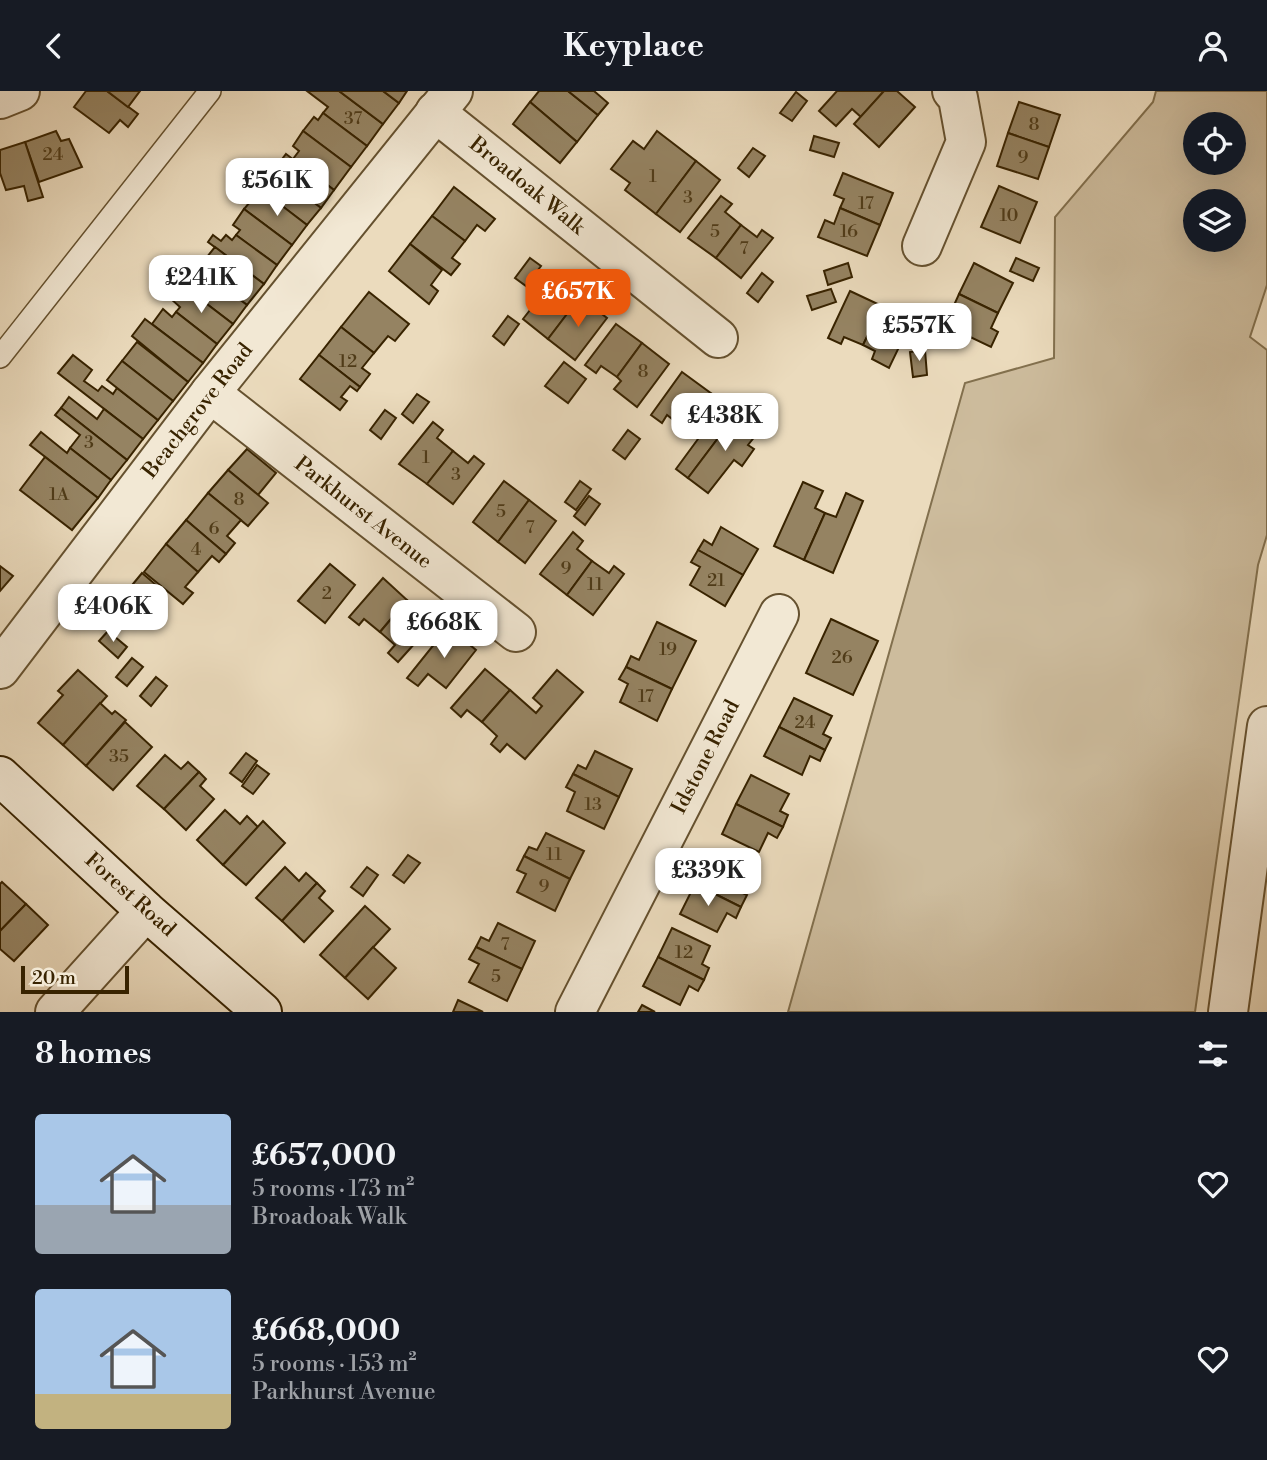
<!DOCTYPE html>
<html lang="en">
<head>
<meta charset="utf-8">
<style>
	body { margin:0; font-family:"Libre Bodoni",serif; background:#20242c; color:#f1f3f6; height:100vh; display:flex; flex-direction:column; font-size:26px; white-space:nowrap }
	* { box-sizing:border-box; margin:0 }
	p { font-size:23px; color:#9ea1a6 }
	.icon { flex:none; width:38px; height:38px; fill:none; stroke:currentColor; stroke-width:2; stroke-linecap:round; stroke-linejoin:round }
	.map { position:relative; height:921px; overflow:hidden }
	.side { display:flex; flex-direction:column; background:#171b24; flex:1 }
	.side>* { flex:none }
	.buttons { position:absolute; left:1183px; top:21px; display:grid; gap:14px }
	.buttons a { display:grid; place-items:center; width:63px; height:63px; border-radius:50%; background:#171b24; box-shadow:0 7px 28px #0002; font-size:35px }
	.scale { position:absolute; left:21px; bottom:18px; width:108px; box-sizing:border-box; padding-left:7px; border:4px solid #382300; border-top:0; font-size:19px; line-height:24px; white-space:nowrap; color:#382300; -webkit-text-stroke:5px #f2e8d4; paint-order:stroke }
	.price { position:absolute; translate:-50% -60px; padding:0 16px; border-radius:14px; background:#fff; color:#222; font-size:23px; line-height:46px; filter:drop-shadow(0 2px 4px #0008) }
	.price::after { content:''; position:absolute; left:50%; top:42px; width:21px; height:16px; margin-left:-10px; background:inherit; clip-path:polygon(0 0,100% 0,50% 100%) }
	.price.current { background:#ea580c; color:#fff }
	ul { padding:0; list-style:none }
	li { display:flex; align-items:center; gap:21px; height:175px; padding:0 35px }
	li span { display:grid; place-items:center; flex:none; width:196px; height:140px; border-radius:7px; color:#555 }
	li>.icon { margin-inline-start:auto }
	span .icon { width:84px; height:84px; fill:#fffc; stroke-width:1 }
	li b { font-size:30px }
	h2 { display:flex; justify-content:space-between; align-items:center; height:84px; padding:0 35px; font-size:30px }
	header { display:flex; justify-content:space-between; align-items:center; height:91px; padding:0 35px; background:#171b24; font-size:32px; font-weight:700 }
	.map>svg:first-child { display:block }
	.green { fill:#cdbc9d; stroke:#82704e; stroke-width:2; fill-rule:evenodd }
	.building { fill:#958362; stroke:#382300; stroke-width:2 }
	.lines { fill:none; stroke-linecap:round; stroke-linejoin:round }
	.lane-casing { stroke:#65512f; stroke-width:24 }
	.street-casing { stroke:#65512f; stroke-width:42 }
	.secondary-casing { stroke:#382300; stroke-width:42 }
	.lane { stroke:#f2e8d4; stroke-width:21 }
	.street { stroke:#f2e8d4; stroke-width:38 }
	.secondary { stroke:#f2e8d4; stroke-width:38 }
	.labels { text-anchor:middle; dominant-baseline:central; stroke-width:7; stroke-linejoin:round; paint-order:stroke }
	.number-label { font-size:18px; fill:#4f3b18 }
	.street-label { font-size:21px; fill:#382300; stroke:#f2e8d4 }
</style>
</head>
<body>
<header><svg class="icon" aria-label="back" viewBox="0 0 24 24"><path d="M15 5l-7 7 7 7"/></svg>Keyplace<svg class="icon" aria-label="person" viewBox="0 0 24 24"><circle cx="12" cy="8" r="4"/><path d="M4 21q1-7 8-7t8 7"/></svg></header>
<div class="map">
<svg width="1267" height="921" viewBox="0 0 1267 921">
	<rect width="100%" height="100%" fill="#ebdbbd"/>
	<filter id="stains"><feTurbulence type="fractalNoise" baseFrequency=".00286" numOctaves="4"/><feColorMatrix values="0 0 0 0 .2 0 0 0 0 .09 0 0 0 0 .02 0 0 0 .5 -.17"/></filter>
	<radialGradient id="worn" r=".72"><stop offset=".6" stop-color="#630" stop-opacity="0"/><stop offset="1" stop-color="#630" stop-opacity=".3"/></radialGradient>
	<!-- green -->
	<path class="green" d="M 1156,0 L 1267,0 L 1267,194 L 1250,246 L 1267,259 L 1267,444 L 1258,474 L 1195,921 L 788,921 L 965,292 L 1054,267 L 1055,126 L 1153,11 ZM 1195,33 L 1234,33 L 1234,72 L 1195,72 ZM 1195,110 L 1234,110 L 1234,149 L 1195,149 Z"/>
	<!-- building -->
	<g class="building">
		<path d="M 86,0 L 107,0 L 138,23 L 128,36 L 120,29 L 109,42 L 74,16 Z"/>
		<path d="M 107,0 L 140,0 L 128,16 Z"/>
		<path d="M 307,0 L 339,0 L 383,33 L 367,55 L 323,22 L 328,16 Z"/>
		<path d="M 339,0 L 383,0 L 399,12 L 383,33 Z"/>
		<path d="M 383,0 L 407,0 L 399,12 Z"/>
		<path d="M 539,0 L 568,0 L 598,24 L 577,51 L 530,11 Z"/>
		<path d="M 568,0 L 594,0 L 608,12 L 598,24 Z"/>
		<path d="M 837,0 L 884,0 L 861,26 L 852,18 L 836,35 L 819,20 Z"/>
		<path d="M 884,0 L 897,0 L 915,16 L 879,56 L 854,33 Z"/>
		<path d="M 796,1 L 807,10 L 792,30 L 780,22 Z"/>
		<path d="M 530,11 L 577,51 L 560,72 L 513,33 Z"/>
		<path d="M 1019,11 L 1060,24 L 1049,56 L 1008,42 Z"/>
		<path d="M 323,22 L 367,55 L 351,76 L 303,40 L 314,26 L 318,29 Z"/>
		<path d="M 56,40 L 61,50 L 69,48 L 82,76 L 39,91 L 25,51 Z"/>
		<path d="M 303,40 L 351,76 L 334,99 L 293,68 L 299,60 L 293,55 Z"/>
		<path d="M 657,40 L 696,70 L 656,123 L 625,99 L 630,92 L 611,78 L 633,50 L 644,58 Z"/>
		<path d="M 1008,42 L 1049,56 L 1038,88 L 997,75 Z"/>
		<path d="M 814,45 L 839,52 L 834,66 L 810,59 Z"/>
		<path d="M 25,51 L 43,106 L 28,110 L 24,95 L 6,99 L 0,82 L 0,59 Z"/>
		<path d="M 753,57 L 765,65 L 749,86 L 738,77 Z"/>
		<path d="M 286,63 L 334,99 L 321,117 L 273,80 Z"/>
		<path d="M 696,70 L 720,89 L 680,141 L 656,123 Z"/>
		<path d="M 273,80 L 321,117 L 307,134 L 259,98 Z"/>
		<path d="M 843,82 L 893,102 L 880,134 L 840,117 L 844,108 L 834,104 Z"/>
		<path d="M 999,95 L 1037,111 L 1020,152 L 981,136 Z"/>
		<path d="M 454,96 L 495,128 L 485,140 L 477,134 L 465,150 L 432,125 Z"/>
		<path d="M 268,104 L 307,134 L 292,154 L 244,118 L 255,105 L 262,111 Z"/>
		<path d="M 721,105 L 732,113 L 725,121 L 741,134 L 716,167 L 688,147 Z"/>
		<path d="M 840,117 L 880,134 L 867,165 L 818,146 L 825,129 L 834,133 Z"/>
		<path d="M 244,118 L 292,154 L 277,174 L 236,144 L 240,139 L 233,134 Z"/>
		<path d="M 432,125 L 465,150 L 452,167 L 460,173 L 451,184 L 410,153 Z"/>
		<path d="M 741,134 L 757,146 L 762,139 L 773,147 L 741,187 L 716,167 Z"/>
		<path d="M 213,144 L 221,150 L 226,144 L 232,149 L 236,144 L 277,174 L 264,193 L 208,151 Z"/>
		<path d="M 410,153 L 442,179 L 431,194 L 438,200 L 429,213 L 389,180 Z"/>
		<path d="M 215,156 L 264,193 L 247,214 L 206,183 L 211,177 L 203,171 Z"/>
		<path d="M 530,167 L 541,175 L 526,195 L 515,187 Z"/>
		<path d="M 1016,167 L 1039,177 L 1033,190 L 1010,180 Z"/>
		<path d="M 848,172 L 852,186 L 828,194 L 824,180 Z"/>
		<path d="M 974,172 L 1013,192 L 998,222 L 959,203 Z"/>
		<path d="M 193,180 L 203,187 L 206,183 L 247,214 L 233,233 L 182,194 Z"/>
		<path d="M 762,182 L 773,191 L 758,211 L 747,202 Z"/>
		<path d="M 555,187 L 580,206 L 548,248 L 523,228 Z"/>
		<path d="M 182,194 L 233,233 L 217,253 L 176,221 L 180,216 L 171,208 Z"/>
		<path d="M 831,198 L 836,211 L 812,219 L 807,205 Z"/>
		<path d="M 850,200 L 882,215 L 863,254 L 844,246 L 841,253 L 828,247 Z"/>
		<path d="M 369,201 L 409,233 L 395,250 L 388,245 L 374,262 L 341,236 Z"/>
		<path d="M 959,203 L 998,222 L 991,237 L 998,241 L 991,256 L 945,234 Z"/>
		<path d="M 580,206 L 607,227 L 575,269 L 548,248 Z"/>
		<path d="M 882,215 L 912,229 L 889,277 L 872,268 L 875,260 L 863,254 Z"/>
		<path d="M 163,218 L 172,226 L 176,221 L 217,253 L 203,272 L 152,233 Z"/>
		<path d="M 508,225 L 519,233 L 504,254 L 493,245 Z"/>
		<path d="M 145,228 L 203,272 L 188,291 L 132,245 Z"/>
		<path d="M 616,233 L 642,252 L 617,286 L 601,275 L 596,282 L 585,274 Z"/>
		<path d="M 341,236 L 374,262 L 362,277 L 370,283 L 360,296 L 319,264 Z"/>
		<path d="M 137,251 L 188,291 L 173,310 L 122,270 Z"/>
		<path d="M 642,252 L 669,273 L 637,316 L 614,298 L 621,290 L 617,286 Z"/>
		<path d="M 925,259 L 927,284 L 913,286 L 910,261 Z"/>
		<path d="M 73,264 L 92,279 L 84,290 L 98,300 L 102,295 L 113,303 L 117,297 L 158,329 L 143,348 L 58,282 Z"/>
		<path d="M 319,264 L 360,296 L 357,300 L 350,295 L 341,306 L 347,310 L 340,319 L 300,288 Z"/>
		<path d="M 122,270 L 173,310 L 158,329 L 107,289 Z"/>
		<path d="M 564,271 L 586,288 L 568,312 L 545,295 Z"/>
		<path d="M 682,281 L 712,303 L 685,338 L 667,324 L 662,332 L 651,324 Z"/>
		<path d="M 417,303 L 429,311 L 413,332 L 402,323 Z"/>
		<path d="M 712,303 L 737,322 L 688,387 L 676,378 L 698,348 L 685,338 Z"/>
		<path d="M 69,306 L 97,328 L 104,318 L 143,348 L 127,369 L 61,317 Z"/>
		<path d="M 61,317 L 127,369 L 111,389 L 70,357 L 80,344 L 55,324 Z"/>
		<path d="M 385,319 L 396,327 L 381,348 L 370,339 Z"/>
		<path d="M 737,322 L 760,339 L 748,354 L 754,358 L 742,375 L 734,369 L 708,402 L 688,387 Z"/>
		<path d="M 433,331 L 443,339 L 437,347 L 453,360 L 427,393 L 399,373 Z"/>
		<path d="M 628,339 L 640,348 L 625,368 L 613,359 Z"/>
		<path d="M 41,341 L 67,362 L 70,357 L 111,389 L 98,407 L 30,354 Z"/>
		<path d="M 247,358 L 276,382 L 258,404 L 228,379 Z"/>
		<path d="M 453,360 L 468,372 L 474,365 L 484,373 L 453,413 L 427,393 Z"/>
		<path d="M 45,366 L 98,407 L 72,439 L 20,399 Z"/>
		<path d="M 228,379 L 268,412 L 248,435 L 208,402 Z"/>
		<path d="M 504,390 L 529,409 L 498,451 L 473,431 Z"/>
		<path d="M 580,390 L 591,398 L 576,419 L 565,411 Z"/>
		<path d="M 803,391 L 823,400 L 815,417 L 825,422 L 804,469 L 774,455 Z"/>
		<path d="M 208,402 L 241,429 L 227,445 L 235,452 L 226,463 L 186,429 Z"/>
		<path d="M 846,402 L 863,410 L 833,482 L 804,469 L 825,422 L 836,426 Z"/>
		<path d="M 589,405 L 600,413 L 585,434 L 574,425 Z"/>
		<path d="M 529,409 L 556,430 L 525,472 L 498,451 Z"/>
		<path d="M 186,429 L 226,463 L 219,471 L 212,465 L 198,481 L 166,453 Z"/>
		<path d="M 721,436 L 758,458 L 743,484 L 698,459 L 704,449 L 712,454 Z"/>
		<path d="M 573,441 L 583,450 L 577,458 L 592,470 L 567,504 L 540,483 Z"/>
		<path d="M 166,453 L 198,481 L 185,496 L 193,502 L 183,513 L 144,481 Z"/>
		<path d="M 698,459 L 743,484 L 725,515 L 690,494 L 700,476 L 691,471 Z"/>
		<path d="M 592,470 L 609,482 L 614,475 L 624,483 L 593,524 L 567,504 Z"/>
		<path d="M 330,473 L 355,494 L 325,532 L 298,510 Z"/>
		<path d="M 0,475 L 13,485 L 0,500 Z"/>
		<path d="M 142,482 L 162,499 L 152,510 L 133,493 Z"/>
		<path d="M 383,487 L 407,509 L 380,541 L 364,528 L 359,534 L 349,526 Z"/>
		<path d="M 407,509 L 434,531 L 398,571 L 388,562 L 395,554 L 380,541 Z"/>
		<path d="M 831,528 L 878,550 L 853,604 L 806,582 Z"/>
		<path d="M 657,531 L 696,550 L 672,598 L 626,576 L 631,565 L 639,569 Z"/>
		<path d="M 448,536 L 476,559 L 446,597 L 428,583 L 418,595 L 407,587 Z"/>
		<path d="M 108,540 L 127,556 L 118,567 L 99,550 Z"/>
		<path d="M 132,567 L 143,576 L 127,595 L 116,586 Z"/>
		<path d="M 626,576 L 672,598 L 657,630 L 620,611 L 628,593 L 619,588 Z"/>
		<path d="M 485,578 L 510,599 L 482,631 L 467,619 L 461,626 L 451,617 Z"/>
		<path d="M 78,579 L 107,605 L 63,654 L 38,632 L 63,604 L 58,600 Z"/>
		<path d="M 557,579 L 583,601 L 525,668 L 507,653 L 500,661 L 491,653 L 497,645 L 482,631 L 510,599 L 536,622 L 542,615 L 533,607 Z"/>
		<path d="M 156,586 L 167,595 L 151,615 L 140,605 Z"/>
		<path d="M 794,607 L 832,625 L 823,643 L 831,647 L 825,659 L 779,636 Z"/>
		<path d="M 100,612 L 112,623 L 115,620 L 126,629 L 86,675 L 63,654 Z"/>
		<path d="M 125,631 L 152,656 L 113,699 L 86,675 Z"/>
		<path d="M 779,636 L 825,659 L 820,670 L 810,665 L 802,684 L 764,665 Z"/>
		<path d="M 595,660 L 632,678 L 619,706 L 573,683 L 578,674 L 586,678 Z"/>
		<path d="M 246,662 L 257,670 L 242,691 L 230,682 Z"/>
		<path d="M 165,664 L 181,678 L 188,671 L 199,681 L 164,718 L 137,695 Z"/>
		<path d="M 257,674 L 269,683 L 253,703 L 242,695 Z"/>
		<path d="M 199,681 L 206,688 L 200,695 L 214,708 L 186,739 L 164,718 Z"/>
		<path d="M 573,683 L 619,706 L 604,738 L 567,720 L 575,701 L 566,696 Z"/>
		<path d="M 751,684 L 789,703 L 780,720 L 788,724 L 783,736 L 736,713 Z"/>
		<path d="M 736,713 L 783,736 L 777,747 L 768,742 L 759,761 L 722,743 Z"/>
		<path d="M 225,719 L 240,733 L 247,725 L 258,736 L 223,774 L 197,749 Z"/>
		<path d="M 263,730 L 285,752 L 246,794 L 223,774 Z"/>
		<path d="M 546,742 L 584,760 L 570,788 L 524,765 L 529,756 L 537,759 Z"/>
		<path d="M 709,763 L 747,782 L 738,800 L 747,804 L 741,816 L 695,793 Z"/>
		<path d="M 408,764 L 420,772 L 404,792 L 393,784 Z"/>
		<path d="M 524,765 L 570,788 L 555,820 L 517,801 L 526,783 L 517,779 Z"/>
		<path d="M 285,776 L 299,790 L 306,782 L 317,792 L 282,830 L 256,807 Z"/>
		<path d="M 367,776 L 378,784 L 363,805 L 351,796 Z"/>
		<path d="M 2,791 L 26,813 L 0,840 L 0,793 Z"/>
		<path d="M 317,792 L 325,800 L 319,807 L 333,820 L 304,851 L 282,830 Z"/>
		<path d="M 695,793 L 741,816 L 736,827 L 727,822 L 717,841 L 680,823 Z"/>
		<path d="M 26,813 L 48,834 L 14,870 L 0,858 L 0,840 Z"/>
		<path d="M 365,815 L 390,838 L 345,887 L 320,864 Z"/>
		<path d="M 498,832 L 535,850 L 522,878 L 476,856 L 481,846 L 489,850 Z"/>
		<path d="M 672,837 L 710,855 L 702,873 L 709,877 L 704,889 L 658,866 Z"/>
		<path d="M 373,856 L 396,877 L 368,908 L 345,887 Z"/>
		<path d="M 476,856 L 522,878 L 507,910 L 469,891 L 479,873 L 469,868 Z"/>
		<path d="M 658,866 L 704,889 L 698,900 L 689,895 L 680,914 L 643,895 Z"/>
		<path d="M 458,909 L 483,921 L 453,921 Z"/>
		<path d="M 642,914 L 655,921 L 638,921 Z"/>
	</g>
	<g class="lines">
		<defs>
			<path id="lane" d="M 0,266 L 210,0"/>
			<g id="street">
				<path d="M 0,8 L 20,0"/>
				<path d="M 435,21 L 718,247"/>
				<path d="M 922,155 L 966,51 L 958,7 L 952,0"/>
				<path d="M 210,302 L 516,541"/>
				<path d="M 0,578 L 210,302 L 453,0"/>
				<path d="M 55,921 L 146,820"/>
				<path d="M 575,921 L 779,523"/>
				<path d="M 1228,921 L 1267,635"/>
			</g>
			<path id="secondary" d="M 0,685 L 146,820 L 262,921"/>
		</defs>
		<!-- lane casing -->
		<use href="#lane" class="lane-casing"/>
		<!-- street casing -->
		<use href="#street" class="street-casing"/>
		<!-- secondary casing -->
		<use href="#secondary" class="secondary-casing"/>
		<!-- lane -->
		<use href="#lane" class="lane"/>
		<!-- street -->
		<use href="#street" class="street"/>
		<!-- secondary -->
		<use href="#secondary" class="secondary"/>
	</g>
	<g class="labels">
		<!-- number labels -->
		<g class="number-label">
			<text x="353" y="27">37</text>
			<text x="1034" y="33">8</text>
			<text x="53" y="63">24</text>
			<text x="1023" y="66">9</text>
			<text x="653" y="85">1</text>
			<text x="688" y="106">3</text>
			<text x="866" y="112">17</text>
			<text x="1009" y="124">10</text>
			<text x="715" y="140">5</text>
			<text x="849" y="140">16</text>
			<text x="744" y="157">7</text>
			<text x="348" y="270">12</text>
			<text x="643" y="280">8</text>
			<text x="89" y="351">3</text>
			<text x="426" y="366">1</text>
			<text x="456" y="383">3</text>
			<text x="59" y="403">1A</text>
			<text x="239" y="408">8</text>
			<text x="501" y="420">5</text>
			<text x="530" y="436">7</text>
			<text x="214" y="437">6</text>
			<text x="196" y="458">4</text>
			<text x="566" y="477">9</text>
			<text x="716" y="489">21</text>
			<text x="595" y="493">11</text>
			<text x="327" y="502">2</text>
			<text x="668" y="558">19</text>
			<text x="842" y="566">26</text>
			<text x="646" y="605">17</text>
			<text x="805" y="631">24</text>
			<text x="119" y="665">35</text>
			<text x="593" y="713">13</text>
			<text x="554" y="763">11</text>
			<text x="544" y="795">9</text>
			<text x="505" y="853">7</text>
			<text x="684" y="861">12</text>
			<text x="496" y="885">5</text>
		</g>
		<!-- street labels -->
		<g class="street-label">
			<text transform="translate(527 95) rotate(39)">Broadoak Walk</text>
			<text transform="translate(198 320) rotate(-52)">Beachgrove Road</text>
			<text transform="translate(363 422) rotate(38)">Parkhurst Avenue</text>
			<text transform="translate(706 666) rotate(-63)">Idstone Road</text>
			<text transform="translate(130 804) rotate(42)">Forest Road</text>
		</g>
	</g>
	<rect width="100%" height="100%" filter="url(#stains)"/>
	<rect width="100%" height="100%" fill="url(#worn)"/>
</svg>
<div class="buttons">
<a><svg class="icon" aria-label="locate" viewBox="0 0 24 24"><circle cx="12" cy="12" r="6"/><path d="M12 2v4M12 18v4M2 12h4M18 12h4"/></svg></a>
<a><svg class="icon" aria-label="layers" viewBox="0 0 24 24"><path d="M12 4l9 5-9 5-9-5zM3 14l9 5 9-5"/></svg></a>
</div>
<div class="scale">20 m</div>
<b class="price" style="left:277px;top:127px">£561K</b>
<b class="price" style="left:201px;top:224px">£241K</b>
<b class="price current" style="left:578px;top:238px">£657K</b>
<b class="price" style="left:919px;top:272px">£557K</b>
<b class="price" style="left:725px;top:362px">£438K</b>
<b class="price" style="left:113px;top:553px">£406K</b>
<b class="price" style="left:444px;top:569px">£668K</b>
<b class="price" style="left:708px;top:817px">£339K</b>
</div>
<section class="side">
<h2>8 homes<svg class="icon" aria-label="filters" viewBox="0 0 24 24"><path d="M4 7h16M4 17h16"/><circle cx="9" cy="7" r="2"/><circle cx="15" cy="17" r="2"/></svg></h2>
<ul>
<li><span style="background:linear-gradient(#a9c7e8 65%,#9aa5b1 0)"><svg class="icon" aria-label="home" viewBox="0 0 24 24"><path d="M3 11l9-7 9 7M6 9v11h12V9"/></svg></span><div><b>£657,000</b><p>5 rooms · 173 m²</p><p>Broadoak Walk</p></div><svg class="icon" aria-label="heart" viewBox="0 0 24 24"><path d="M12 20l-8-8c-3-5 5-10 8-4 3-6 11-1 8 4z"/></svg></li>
<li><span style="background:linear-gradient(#a9c7e8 75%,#c2b280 0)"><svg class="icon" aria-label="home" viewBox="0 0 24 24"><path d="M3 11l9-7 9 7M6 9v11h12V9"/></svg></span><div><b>£668,000</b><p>5 rooms · 153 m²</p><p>Parkhurst Avenue</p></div><svg class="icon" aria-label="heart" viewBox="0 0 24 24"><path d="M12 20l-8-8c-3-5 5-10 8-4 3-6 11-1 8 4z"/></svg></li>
</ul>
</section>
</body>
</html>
